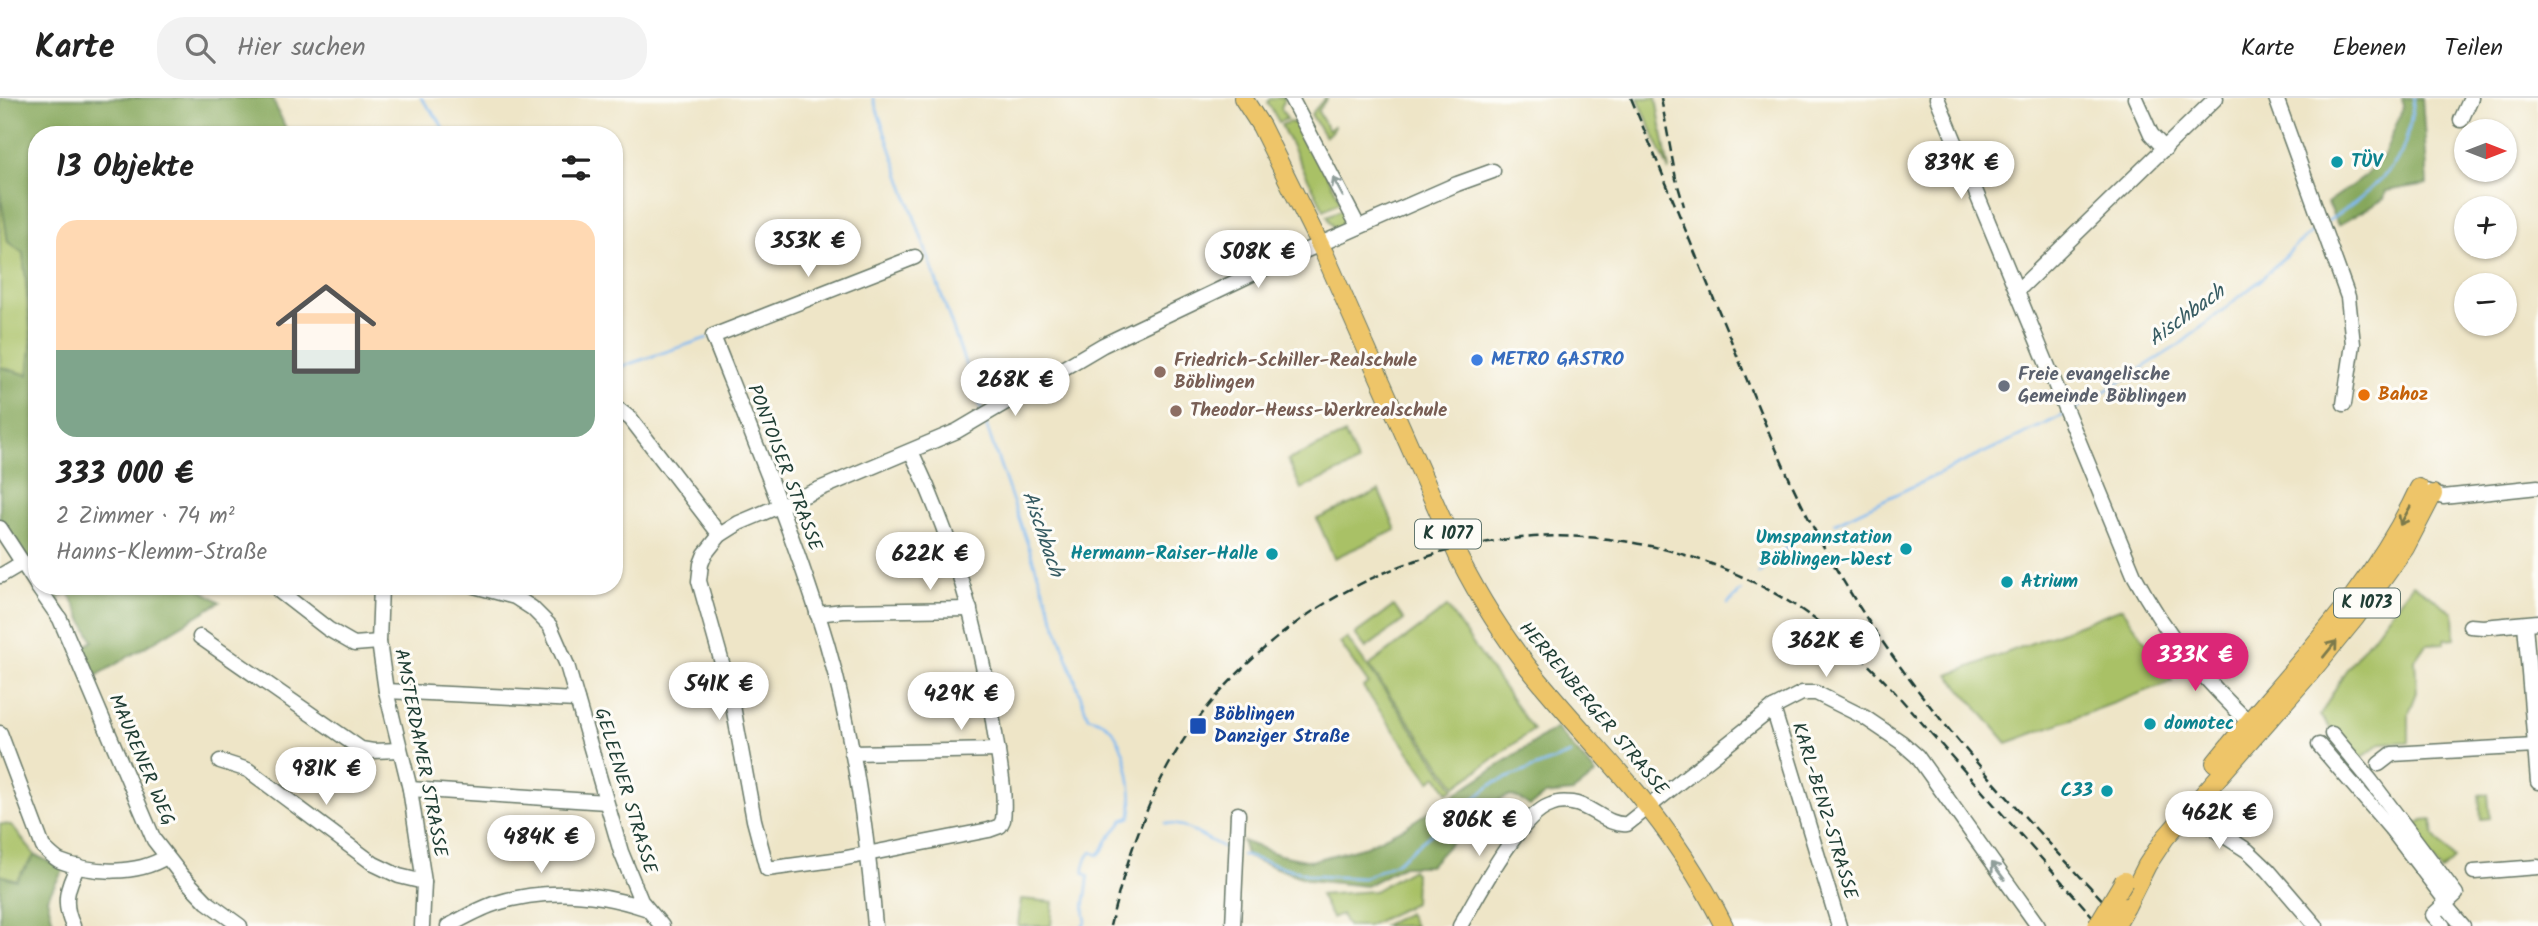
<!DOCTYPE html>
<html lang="de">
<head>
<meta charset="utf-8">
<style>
	body { margin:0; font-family:Kalam,sans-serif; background:#f2f2f2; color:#222; height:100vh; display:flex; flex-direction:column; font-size:26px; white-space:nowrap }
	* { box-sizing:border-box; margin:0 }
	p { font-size:23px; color:#767676 }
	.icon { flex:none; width:38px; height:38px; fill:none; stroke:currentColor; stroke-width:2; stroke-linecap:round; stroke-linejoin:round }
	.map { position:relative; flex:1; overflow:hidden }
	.side { position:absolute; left:28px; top:28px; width:595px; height:469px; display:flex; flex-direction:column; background:#fff; border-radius:28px; box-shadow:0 2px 5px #0004 }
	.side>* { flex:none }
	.needle { width:46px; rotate:90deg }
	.fabs { position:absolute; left:2454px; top:21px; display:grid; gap:14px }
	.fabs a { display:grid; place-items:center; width:63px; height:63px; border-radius:50%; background:#fff; box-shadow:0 2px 5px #0004; font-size:35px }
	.price { position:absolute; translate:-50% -60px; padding:0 16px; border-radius:24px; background:#fff; color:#222; font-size:23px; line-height:46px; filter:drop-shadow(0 2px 4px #0008) }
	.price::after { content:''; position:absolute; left:50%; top:42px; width:21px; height:16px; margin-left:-10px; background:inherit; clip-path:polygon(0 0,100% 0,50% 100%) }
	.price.selected { background:#db2777; color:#fff }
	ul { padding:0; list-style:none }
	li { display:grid; align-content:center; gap:14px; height:371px; padding:0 28px }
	li span { display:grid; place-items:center; height:217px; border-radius:21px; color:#555 }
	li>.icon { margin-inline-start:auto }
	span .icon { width:126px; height:126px; fill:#fffc; stroke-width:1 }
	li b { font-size:30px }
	h2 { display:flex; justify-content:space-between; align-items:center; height:84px; padding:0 28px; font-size:30px }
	header { display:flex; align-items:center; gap:42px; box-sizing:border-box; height:98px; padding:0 35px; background:#fff; border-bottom:2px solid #e0e0e0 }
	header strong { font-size:33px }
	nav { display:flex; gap:38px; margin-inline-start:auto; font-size:24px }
	.search { width:490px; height:63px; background:#f2f2f2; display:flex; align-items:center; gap:18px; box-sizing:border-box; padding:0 24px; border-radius:28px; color:#767676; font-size:26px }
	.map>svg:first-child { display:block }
	.green { fill:#a9c166; stroke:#647f4d; stroke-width:2 }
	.forest { fill:#86a75b; stroke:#527248; stroke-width:2; fill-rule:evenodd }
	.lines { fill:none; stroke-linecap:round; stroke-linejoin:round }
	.stream { stroke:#80baf1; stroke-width:2.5 }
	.minor-casing { stroke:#677867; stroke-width:17 }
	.major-casing { stroke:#677867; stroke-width:20 }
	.minor { stroke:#fff; stroke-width:14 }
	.major { stroke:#eec569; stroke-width:18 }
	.rail { stroke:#1f3d34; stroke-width:2.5; stroke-dasharray:10 5; stroke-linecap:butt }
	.major-bridge-casing { stroke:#677867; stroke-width:20; stroke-linecap:butt }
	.major-bridge { stroke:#eec569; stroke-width:18 }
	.oneway { stroke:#8f9e9a }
	.oneway2 { stroke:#7c7a4c }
	.culture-dot { fill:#0f9aa8; stroke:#fdfcf7; stroke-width:2.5 }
	.shop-dot { fill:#3f7fe0; stroke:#fdfcf7; stroke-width:2.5 }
	.education-dot { fill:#8d6e63; stroke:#fdfcf7; stroke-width:2.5 }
	.worship-dot { fill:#6b7280; stroke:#fdfcf7; stroke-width:2.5 }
	.food-dot { fill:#e8710a; stroke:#fdfcf7; stroke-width:2.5 }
	.transit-dot { fill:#1a4fb4; stroke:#fdfcf7; stroke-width:2.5 }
	.labels { text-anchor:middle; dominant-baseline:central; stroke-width:6; stroke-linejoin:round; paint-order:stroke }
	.shield { fill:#fdfcf7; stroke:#62766e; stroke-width:2 }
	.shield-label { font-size:18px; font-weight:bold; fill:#1f3d34 }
	.culture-label { font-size:19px; font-weight:bold; fill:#0d838f; stroke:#fdfcf7; text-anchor:start }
	.shop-label { font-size:19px; font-weight:bold; fill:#366cbe; stroke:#fdfcf7; text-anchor:start }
	.education-label { font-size:19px; font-weight:bold; fill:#785e54; stroke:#fdfcf7; text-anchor:start }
	.worship-label { font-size:19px; font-weight:bold; fill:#5b616d; stroke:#fdfcf7; text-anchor:start }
	.food-label { font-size:19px; font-weight:bold; fill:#c56008; stroke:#fdfcf7; text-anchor:start }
	.street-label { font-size:19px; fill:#1f3d34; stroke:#fdfcf7 }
	.transit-label { font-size:19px; font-weight:bold; fill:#164399; stroke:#fdfcf7; text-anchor:start }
	.water-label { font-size:21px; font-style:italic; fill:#375c63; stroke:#fdfcf7 }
</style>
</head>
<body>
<header>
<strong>Karte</strong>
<div class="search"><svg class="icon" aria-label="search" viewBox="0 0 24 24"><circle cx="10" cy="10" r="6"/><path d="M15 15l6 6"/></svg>Hier suchen</div>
<nav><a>Karte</a><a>Ebenen</a><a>Teilen</a></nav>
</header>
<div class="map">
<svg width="2538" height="828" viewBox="0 0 2538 828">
	<rect width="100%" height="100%" fill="#fdfcf7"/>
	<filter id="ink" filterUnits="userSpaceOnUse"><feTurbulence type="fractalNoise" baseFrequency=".0143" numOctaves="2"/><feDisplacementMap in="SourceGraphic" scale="14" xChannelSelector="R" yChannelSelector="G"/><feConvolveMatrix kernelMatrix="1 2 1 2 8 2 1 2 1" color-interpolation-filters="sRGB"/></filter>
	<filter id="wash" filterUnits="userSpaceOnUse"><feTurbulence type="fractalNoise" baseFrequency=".00686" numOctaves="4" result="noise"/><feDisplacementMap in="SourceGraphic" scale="28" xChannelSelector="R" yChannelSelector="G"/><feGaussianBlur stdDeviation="1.57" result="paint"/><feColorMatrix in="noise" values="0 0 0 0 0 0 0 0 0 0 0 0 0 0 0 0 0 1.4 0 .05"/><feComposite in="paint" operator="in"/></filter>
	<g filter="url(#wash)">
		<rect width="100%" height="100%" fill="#eee5c7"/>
		<!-- green -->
		<g class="green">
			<path d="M 1270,0 L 1285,0 L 1281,10 L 1287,21 L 1279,24 L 1268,5 Z"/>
			<path d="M 1325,0 L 1327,0 L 1318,13 L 1328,32 L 1334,28 L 1334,31 L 1325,39 L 1311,16 Z"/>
			<path d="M 1638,0 L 1656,0 L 1669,73 Z"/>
			<path d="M 1289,24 L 1300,26 L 1341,103 L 1324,112 L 1281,27 Z"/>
			<path d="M 0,94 L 8,144 L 23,154 L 32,243 L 28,277 L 0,269 Z"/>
			<path d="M 1345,110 L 1349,120 L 1346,129 L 1336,134 L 1327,118 Z"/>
			<path d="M 1345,336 L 1358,365 L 1301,391 L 1288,362 Z"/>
			<path d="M 1379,393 L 1396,432 L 1334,460 L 1317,421 Z"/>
			<path d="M 2413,486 L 2454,515 L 2455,540 L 2445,541 L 2445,545 L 2426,546 L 2415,562 L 2417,594 L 2409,615 L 2409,644 L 2381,645 L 2358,663 L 2320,618 L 2344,575 Z"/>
			<path d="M 1394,508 L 1404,522 L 1366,550 L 1355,536 Z"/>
			<path d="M 1447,509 L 1533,632 L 1456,688 L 1369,568 Z"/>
			<path d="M 2122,510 L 2173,583 L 2007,645 L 1949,577 Z"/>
			<path d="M 1347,540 L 1454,690 L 1448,695 L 1437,678 L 1430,683 L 1363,589 L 1368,585 L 1340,545 Z"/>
			<path d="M 2488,696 L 2490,720 L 2481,721 L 2479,697 Z"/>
			<path d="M 2432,721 L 2434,738 L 2454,761 L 2441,773 L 2409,732 L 2423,722 Z"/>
			<path d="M 0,726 L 11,727 L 35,757 L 16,782 L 0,777 Z"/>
			<path d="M 1412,771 L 1415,775 L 1414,805 L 1368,828 L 1347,828 L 1341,816 L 1332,820 L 1320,797 L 1374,793 Z"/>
			<path d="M 1021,801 L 1053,804 L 1051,828 L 1018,828 Z"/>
			<path d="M 1408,815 L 1415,828 L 1382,828 Z"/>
		</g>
		<!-- forest -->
		<g class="forest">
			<path d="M 0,0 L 272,0 L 289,37 L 37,37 L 37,475 L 0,421 L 0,269 L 28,277 L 32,243 L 23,155 L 8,144 L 0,94 Z"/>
			<path d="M 2402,0 L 2422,0 L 2428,86 L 2386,93 L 2384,101 L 2338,127 L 2327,105 L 2365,78 L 2384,57 L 2403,9 Z"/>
			<path d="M 45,488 L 195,488 L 220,504 L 91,581 ZM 69,495 L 93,543 L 83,549 L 58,500 Z"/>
			<path d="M 1556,630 L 1596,676 L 1573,694 L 1545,697 L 1530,708 C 1524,704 1514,696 1506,699 C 1485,705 1445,752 1429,768 L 1403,768 L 1366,788 L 1309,782 L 1247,759 L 1242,743 L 1280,757 L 1311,763 L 1366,748 L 1405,729 Z"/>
			<path d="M 35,757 L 64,771 L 47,800 L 54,828 L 0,828 L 0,777 L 16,782 Z"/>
		</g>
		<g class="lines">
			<!-- stream -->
			<g class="stream">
				<path d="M 421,0 L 439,22 L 446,37"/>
				<path d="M 873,0 L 982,314"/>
				<path d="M 2328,123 C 2350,109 2392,77 2402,53 C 2409,36 2412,18 2414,0"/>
				<path d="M 614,271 L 707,240"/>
				<path d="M 2073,313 L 2179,247 L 2258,184 L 2303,141 L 2317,131"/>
				<path d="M 985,324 L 1088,619 C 1093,621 1099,622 1104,625 C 1127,640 1134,694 1131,719 L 1123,722 C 1117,732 1113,733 1108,741 C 1103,748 1105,752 1098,757 L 1092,754 C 1087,757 1083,769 1084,775 L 1088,778 C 1089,795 1081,803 1086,823 L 1083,828"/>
				<path d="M 1835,425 L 2064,317"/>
				<path d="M 1758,476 L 1793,444"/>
				<path d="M 1728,506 L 1741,493"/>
				<path d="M 1165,725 L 1183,728 L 1232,754"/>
				<path d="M 1242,757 L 1313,778 L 1364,780 L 1397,764 L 1494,685 L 1570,656"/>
			</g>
		</g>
	</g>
	<g filter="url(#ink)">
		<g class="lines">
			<defs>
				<g id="minor">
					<path d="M 1291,0 L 1358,128"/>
					<path d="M 1937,0 L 2134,477 C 2167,539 2204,582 2254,629"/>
					<path d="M 2135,0 L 2151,36 L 2165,51"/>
					<path d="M 2276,0 L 2348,199 L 2353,246 L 2344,306"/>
					<path d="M 2461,22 L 2471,0"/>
					<path d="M 2017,193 L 2216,0"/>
					<path d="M 614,308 L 631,321 L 720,437"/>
					<path d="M 911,353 C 955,445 982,542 996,642 C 1000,667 1006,697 1003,722 L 1000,728 L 989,732 L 841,761 L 767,771 L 754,722 L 731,597 L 699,483 L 701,466 L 705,456 L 720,437 L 739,425 L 957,333 L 1103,247 L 1252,176 L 1457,86 L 1493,73"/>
					<path d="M 2426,393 L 2443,399 L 2538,389"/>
					<path d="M 0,430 L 37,487"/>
					<path d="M 0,478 L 22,465"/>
					<path d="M 37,488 L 60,521 L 154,742 L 182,778 L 207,804 L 240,828"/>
					<path d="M 381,488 L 379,544 L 386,593 L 410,691 L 424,784 L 422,828"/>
					<path d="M 474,488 L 515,499 L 532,510 L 550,528 L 567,567 L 621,754 L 641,803 L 662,828"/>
					<path d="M 279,493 L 328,531 L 354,546 L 379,544"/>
					<path d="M 817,516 L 843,513 L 970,511"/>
					<path d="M 2525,526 L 2538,684"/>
					<path d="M 2470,528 L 2483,529 L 2538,524"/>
					<path d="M 200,539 L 361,651 L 373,653 L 400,652"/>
					<path d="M 386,593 L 577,602"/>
					<path d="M 1773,610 L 1839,828"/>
					<path d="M 0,635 L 43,749 C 49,754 54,760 60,763 C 92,776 137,777 166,759"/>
					<path d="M 2332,636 L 2371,683 L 2456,796 L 2433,817 L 2443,828"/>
					<path d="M 2319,647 L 2392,732 L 2447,804"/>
					<path d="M 852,655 L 998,652"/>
					<path d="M 220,663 L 248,672 L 374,766 L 399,778 L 424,784"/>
					<path d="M 2379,666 L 2392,656 L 2535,648"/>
					<path d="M 410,691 L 606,704"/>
					<path d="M 2180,709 L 2248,753 L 2268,772 L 2316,828"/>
					<path d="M 2474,774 L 2538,769"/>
					<path d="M 2445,807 L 2463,828"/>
					<path d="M 73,828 C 62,805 67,789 78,768"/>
					<path d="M 448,828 C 464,820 480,810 497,805 C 545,790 597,794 645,810"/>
					<path d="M 875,828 C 867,733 854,638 827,546 C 796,442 753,339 713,238 L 915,159"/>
					<path d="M 1233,828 L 1238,716"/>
					<path d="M 1460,828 C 1477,799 1519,717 1551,707 C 1557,704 1565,704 1572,705 C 1593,708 1606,728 1627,726 L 1773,610 L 1802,595 L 1816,595 L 1864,619 L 1901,644 L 1917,658 L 2038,828"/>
				</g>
				<g id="major">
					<path d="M 1243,0 L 1261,28 L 1325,157 L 1459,460 C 1479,499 1501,535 1528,569 C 1562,612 1601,652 1636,694 C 1670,735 1700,780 1724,828"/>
					<path d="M 2215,665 C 2286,576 2371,495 2419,390"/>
					<path d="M 2126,809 L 2147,767 L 2165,740 L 2310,575 L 2355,520 L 2405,450 L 2433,396"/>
				</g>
			</defs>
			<!-- minor casing -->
			<use href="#minor" class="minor-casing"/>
			<!-- major casing -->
			<use href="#major" class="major-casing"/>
			<!-- minor -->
			<use href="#minor" class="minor"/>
			<!-- major -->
			<use href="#major" class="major"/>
			<!-- rail -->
			<g class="rail">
				<path d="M 1631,0 C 1664,80 1697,160 1730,240 C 1765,327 1800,414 1850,494 C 1926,618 2028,723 2127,828"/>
				<path d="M 1661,0 L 1676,81 L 1684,108"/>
				<path d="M 1110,828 C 1128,756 1152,684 1196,624 C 1326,450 1558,386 1755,485 C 1808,511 1852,548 1892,591 L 2101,828"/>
			</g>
			<defs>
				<g id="major-bridge">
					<path d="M 2097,828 L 2124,783"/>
					<path d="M 2115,828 L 2126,809"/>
				</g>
			</defs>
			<!-- major-bridge casing -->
			<use href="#major-bridge" class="major-bridge-casing"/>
			<!-- major-bridge -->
			<use href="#major-bridge" class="major-bridge"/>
		</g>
		<!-- one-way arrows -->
		<defs><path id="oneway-shaft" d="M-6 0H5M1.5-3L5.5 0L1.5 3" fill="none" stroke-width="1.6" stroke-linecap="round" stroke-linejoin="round" transform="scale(1.75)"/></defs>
		<g class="oneway">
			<use href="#oneway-shaft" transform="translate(1338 89) rotate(-118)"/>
			<use href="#oneway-shaft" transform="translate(1998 773) rotate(-127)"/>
		</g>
		<g class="oneway2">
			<use href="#oneway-shaft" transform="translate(2405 418) rotate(119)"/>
			<use href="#oneway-shaft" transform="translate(2330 551) rotate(-51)"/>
		</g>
	</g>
	<!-- markers -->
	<g class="culture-dot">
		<circle cx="2337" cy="64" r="7"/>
		<circle cx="1906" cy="451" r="7"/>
		<circle cx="1272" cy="456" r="7"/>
		<circle cx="2007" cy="484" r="7"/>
		<circle cx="2150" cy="626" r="7"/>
		<circle cx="2107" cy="693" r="7"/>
	</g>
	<circle class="shop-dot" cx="1477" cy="262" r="7"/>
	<g class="education-dot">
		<circle cx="1160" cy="274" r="7"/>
		<circle cx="1176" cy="313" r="7"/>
	</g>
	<circle class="worship-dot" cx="2004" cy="288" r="7"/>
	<circle class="food-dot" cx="2364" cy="297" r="7"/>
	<rect class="transit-dot" x="1189" y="619" width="18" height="18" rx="3.5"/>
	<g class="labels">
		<!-- shield labels -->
		<g class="shield">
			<rect x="1415" y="421.5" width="66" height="29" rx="5"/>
			<rect x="2334" y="490.5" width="66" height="29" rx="5"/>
		</g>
		<g class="shield-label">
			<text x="1448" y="436">K 1077</text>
			<text x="2367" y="505">K 1073</text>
		</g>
		<!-- culture labels -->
		<g class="culture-label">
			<text x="2351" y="64">TÜV</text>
			<text x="1892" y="440" text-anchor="end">Umspannstation<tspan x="1892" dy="22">Böblingen-West</tspan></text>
			<text x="1258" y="456" text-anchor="end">Hermann-Raiser-Halle</text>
			<text x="2021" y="484">Atrium</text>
			<text x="2164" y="626">domotec</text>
			<text x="2093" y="693" text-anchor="end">C33</text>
		</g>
		<!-- shop labels -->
		<g class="shop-label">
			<text x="1491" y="262">METRO GASTRO</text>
		</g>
		<!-- education labels -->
		<g class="education-label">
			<text x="1174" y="263">Friedrich-Schiller-Realschule<tspan x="1174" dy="22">Böblingen</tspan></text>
			<text x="1190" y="313">Theodor-Heuss-Werkrealschule</text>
		</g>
		<!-- worship labels -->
		<g class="worship-label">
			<text x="2018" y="277">Freie evangelische<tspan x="2018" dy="22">Gemeinde Böblingen</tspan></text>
		</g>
		<!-- food labels -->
		<g class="food-label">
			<text x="2378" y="297">Bahoz</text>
		</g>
		<!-- street labels -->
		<g class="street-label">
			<text transform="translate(784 370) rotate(69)">PONTOISER STRASSE</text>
			<text transform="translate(1593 611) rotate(50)">HERRENBERGER STRASSE</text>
			<text transform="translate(420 655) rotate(79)">AMSTERDAMER STRASSE</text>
			<text transform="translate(141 662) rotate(67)">MAURENER WEG</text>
			<text transform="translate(625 693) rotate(73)">GELEENER STRASSE</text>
			<text transform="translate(1824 713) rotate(73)">KARL-BENZ-STRASSE</text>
		</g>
		<!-- transit labels -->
		<g class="transit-label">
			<text x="1214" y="617">Böblingen<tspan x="1214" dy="22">Danziger Straße</tspan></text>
		</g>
		<!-- water labels -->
		<g class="water-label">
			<text transform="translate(2187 218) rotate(-36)">Aischbach</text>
			<text transform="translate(1042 436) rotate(71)">Aischbach</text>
		</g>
	</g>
</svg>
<div class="fabs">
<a><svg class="needle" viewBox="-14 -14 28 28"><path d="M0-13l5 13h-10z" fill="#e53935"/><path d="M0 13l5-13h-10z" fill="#767676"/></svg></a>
<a>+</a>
<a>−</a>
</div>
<b class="price" style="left:1961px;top:103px">839K €</b>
<b class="price" style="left:808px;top:181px">353K €</b>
<b class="price" style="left:1258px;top:192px">508K €</b>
<b class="price" style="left:1015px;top:320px">268K €</b>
<b class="price" style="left:930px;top:494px">622K €</b>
<b class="price" style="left:1826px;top:581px">362K €</b>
<b class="price selected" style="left:2195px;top:595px">333K €</b>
<b class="price" style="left:719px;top:624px">541K €</b>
<b class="price" style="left:961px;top:634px">429K €</b>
<b class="price" style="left:326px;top:709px">981K €</b>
<b class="price" style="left:2219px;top:753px">462K €</b>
<b class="price" style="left:1479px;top:760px">806K €</b>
<b class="price" style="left:541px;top:777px">484K €</b>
<section class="side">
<h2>13 Objekte<svg class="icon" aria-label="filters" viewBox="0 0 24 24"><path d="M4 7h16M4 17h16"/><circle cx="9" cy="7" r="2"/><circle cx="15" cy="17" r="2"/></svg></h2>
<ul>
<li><span style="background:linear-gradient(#ffd9b3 60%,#7fa58c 0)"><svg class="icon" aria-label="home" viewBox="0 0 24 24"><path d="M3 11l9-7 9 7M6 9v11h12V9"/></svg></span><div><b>333 000 €</b><p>2 Zimmer · 74 m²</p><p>Hanns-Klemm-Straße</p></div></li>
</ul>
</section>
</div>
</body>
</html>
